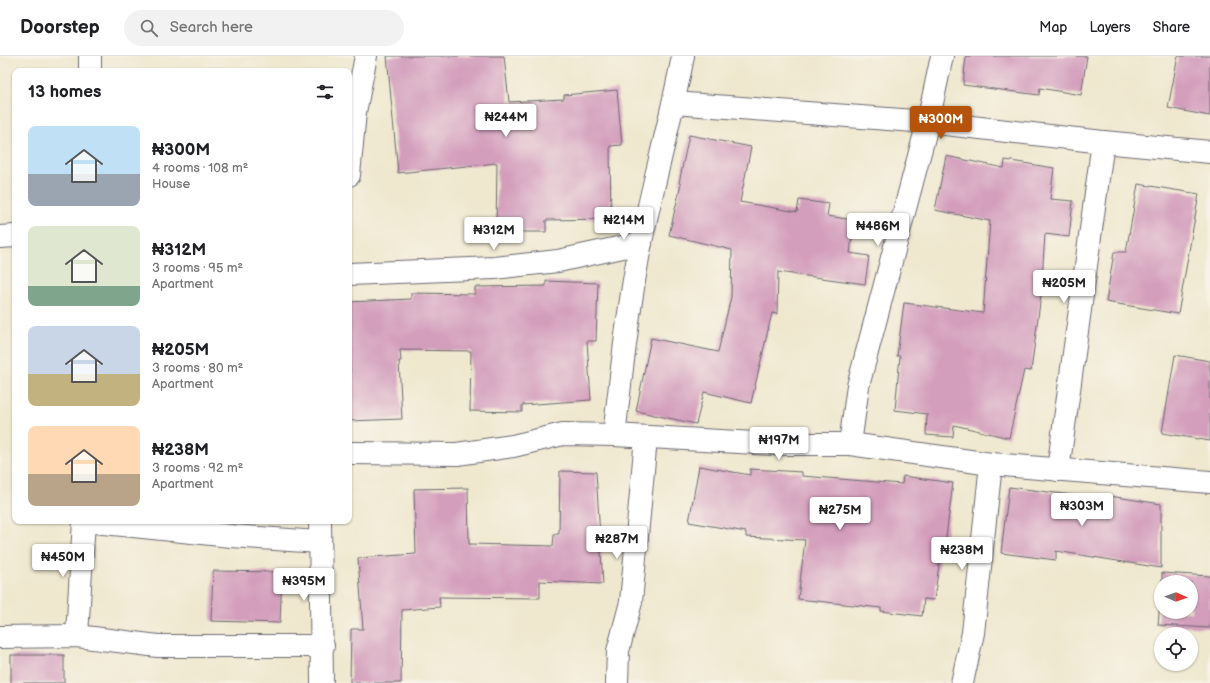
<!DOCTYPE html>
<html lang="en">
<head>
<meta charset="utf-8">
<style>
	body { margin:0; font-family:"Balsamiq Sans",sans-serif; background:#f2f2f2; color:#202124; height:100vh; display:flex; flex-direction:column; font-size:15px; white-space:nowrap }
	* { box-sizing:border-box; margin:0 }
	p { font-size:13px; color:#757577 }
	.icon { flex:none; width:22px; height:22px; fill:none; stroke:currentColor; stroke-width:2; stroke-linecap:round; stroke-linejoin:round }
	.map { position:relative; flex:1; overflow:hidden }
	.sheet { position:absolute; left:12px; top:12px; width:340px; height:456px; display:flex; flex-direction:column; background:#fff; border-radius:8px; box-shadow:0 1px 3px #0004 }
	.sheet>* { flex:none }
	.needle { width:26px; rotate:92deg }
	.buttons { position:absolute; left:1154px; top:519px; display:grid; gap:8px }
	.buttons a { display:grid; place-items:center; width:44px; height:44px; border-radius:50%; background:#fff; box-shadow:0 1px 3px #0004; font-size:20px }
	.price { position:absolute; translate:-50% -34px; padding:0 9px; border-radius:4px; background:#fff; color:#222; font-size:13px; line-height:26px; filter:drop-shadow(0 1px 2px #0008) }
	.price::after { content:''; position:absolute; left:50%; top:24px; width:12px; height:9px; margin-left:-6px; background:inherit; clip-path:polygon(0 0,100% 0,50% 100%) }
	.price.on { background:#b45309; color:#fff }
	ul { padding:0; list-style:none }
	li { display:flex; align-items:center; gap:12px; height:100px; padding:0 16px }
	li span { display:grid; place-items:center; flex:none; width:112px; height:80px; border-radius:8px; color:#555 }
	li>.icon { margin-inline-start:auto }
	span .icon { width:48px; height:48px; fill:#fffc; stroke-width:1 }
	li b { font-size:17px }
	h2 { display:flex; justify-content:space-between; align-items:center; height:48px; padding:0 16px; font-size:17px }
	header { display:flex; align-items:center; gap:24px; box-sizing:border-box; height:56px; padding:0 20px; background:#fff; border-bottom:1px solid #e0e0e0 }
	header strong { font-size:19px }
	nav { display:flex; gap:22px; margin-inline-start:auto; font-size:14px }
	.search { width:280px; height:36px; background:#f2f2f2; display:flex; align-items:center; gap:10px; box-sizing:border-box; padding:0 14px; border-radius:22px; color:#757577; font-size:15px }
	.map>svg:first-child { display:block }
	.building { fill:#d39dbc }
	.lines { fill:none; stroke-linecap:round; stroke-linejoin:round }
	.street-casing { stroke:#6a676f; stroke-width:24 }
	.street { stroke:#fff; stroke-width:22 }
</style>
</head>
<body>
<header>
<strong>Doorstep</strong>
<div class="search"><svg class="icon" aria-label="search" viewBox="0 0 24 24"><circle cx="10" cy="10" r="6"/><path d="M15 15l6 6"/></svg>Search here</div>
<nav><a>Map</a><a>Layers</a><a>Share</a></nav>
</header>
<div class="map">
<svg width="1210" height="627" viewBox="0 0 1210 627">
	<rect width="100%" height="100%" fill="#f7f3e8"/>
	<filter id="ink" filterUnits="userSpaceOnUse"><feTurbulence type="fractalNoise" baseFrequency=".025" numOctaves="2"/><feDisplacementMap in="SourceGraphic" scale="8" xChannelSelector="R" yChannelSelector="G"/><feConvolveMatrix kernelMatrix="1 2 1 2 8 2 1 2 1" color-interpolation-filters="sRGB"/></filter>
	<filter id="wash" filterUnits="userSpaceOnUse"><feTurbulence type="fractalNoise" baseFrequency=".012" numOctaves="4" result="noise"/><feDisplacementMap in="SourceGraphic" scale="16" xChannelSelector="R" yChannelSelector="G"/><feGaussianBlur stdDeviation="0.9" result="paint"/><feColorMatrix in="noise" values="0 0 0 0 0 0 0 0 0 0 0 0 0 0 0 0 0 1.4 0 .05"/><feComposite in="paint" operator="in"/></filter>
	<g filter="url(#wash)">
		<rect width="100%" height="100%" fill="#efe8cf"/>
		<g id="blocks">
			<!-- building -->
			<g class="building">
				<path d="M 387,0 L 504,0 L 509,46 L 564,43 L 564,39 L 617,34 L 622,89 L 610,90 L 611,163 L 546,164 L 546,176 L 496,176 L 497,107 L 398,117 Z"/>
				<path d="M 966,0 L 1087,0 L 1081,39 L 1040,32 L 1039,39 L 963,29 Z"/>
				<path d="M 1178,0 L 1210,0 L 1210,60 L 1168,52 Z"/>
				<path d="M 689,79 L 751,91 L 740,146 L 797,156 L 799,144 L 829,148 L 827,160 L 854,164 L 850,197 L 869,200 L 865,228 L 778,216 L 777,258 L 772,257 L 751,347 L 704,336 L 696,368 L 636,355 L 651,282 L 718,296 L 731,241 L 732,194 L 669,179 L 681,128 L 679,127 Z"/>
				<path d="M 946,100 L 1004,112 L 1005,104 L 1054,112 L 1050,143 L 1073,145 L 1069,181 L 1045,178 L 1041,239 L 1031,315 L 1024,314 L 1009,382 L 954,369 L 953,381 L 926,379 L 927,358 L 895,354 L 900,300 L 897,300 L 904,247 L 983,257 L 990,165 L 935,154 Z"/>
				<path d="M 1138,128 L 1199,138 L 1178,258 L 1106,246 L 1114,196 L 1126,196 Z"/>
				<path d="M 546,225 L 598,227 L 596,285 L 587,285 L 591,344 L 522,349 L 522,356 L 470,355 L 471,295 L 400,294 L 401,305 L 399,305 L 402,363 L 349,365 L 349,316 L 350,316 L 349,246 L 411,243 L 411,237 L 475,238 L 475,231 L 546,230 Z"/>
				<path d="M 1175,299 L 1210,305 L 1210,385 L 1162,377 Z"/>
				<path d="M 699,410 L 750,419 L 750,413 L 802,416 L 802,420 L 902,428 L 903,420 L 953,427 L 945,489 L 942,488 L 934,544 L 924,543 L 922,560 L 881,555 L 881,552 L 798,543 L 805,484 L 746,481 L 746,476 L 689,466 Z"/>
				<path d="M 560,415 L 596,416 L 603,528 L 540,525 L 540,542 L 439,541 L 440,551 L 402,554 L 401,627 L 350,627 L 351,573 L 363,573 L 358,502 L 416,498 L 414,433 L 468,432 L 469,488 L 553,490 L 554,478 L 559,478 Z"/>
				<path d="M 1009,431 L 1096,442 L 1097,438 L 1161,448 L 1161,512 L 1056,495 L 1056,504 L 1001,497 Z"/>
				<path d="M 213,515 L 282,516 L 280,567 L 211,565 Z"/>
				<path d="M 1162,517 L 1210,520 L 1210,572 L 1158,569 L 1161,535 L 1161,556 L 1191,556 L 1191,526 L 1162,526 Z"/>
				<rect x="11" y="599" width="53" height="28"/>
			</g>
		</g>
	</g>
	<g filter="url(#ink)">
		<use href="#blocks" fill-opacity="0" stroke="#6a676f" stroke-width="1"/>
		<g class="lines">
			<defs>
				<g id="street">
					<path d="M 90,15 L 90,0"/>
					<path d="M 674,47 L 928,66 L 1103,86 L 1210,96"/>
					<path d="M 349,119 L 355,56 L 366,0"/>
					<path d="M 0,181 L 15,180"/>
					<path d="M 349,218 L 494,212 L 558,205 L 641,187"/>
					<path d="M 614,379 C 622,315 628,250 641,186 C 654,124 671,63 683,0"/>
					<path d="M 850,388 L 858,330 L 928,66 L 942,0"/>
					<path d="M 349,397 L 457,398 L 513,390 L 563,378 L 614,379 L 775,388 L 850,388 L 991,408 L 1210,426"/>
					<path d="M 1058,414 L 1103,86"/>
					<path d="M 84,465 L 231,480 L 319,486"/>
					<path d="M 320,465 L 322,627"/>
					<path d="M 77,580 L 84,465"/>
					<path d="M 0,581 L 77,580 L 158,590 L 323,590"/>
					<path d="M 617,627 L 618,595 L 631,546 L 646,382"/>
					<path d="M 962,627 L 973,577 L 991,408"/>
				</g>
			</defs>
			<!-- street casing -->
			<use href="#street" class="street-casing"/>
			<!-- street -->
			<use href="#street" class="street"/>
		</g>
	</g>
</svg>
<div class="buttons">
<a><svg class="needle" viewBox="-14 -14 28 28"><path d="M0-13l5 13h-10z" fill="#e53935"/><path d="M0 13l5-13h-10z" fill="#757577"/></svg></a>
<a><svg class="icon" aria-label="locate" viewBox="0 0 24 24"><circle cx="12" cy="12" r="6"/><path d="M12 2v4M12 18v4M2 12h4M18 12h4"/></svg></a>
</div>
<b class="price" style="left:506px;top:82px">₦244M</b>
<b class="price on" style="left:941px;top:84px">₦300M</b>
<b class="price" style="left:624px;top:185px">₦214M</b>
<b class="price" style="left:878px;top:191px">₦486M</b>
<b class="price" style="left:494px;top:195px">₦312M</b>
<b class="price" style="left:1064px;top:248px">₦205M</b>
<b class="price" style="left:779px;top:405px">₦197M</b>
<b class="price" style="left:1082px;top:471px">₦303M</b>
<b class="price" style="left:840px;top:475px">₦275M</b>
<b class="price" style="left:617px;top:504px">₦287M</b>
<b class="price" style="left:962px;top:515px">₦238M</b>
<b class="price" style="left:63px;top:522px">₦450M</b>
<b class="price" style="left:304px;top:546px">₦395M</b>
<section class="sheet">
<h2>13 homes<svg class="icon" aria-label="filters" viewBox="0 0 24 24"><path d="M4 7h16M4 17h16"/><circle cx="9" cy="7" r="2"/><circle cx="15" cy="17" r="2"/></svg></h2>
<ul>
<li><span style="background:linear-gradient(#bfe0f5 60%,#9aa5b1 0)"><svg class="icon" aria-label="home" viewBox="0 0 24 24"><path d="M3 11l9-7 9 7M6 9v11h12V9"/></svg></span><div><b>₦300M</b><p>4 rooms · 108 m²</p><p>House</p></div></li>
<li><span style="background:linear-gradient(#dfe7d0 75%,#7fa58c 0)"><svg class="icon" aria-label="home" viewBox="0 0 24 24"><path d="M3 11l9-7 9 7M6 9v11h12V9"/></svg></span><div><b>₦312M</b><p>3 rooms · 95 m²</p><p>Apartment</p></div></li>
<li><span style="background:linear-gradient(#c9d6e8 60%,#c2b280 0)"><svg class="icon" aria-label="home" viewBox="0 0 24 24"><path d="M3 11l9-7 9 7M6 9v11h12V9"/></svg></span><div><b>₦205M</b><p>3 rooms · 80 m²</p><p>Apartment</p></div></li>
<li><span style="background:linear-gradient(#ffd9b3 60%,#b9a48a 0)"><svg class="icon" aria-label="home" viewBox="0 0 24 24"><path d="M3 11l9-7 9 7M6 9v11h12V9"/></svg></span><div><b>₦238M</b><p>3 rooms · 92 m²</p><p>Apartment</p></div></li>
</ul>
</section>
</div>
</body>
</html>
